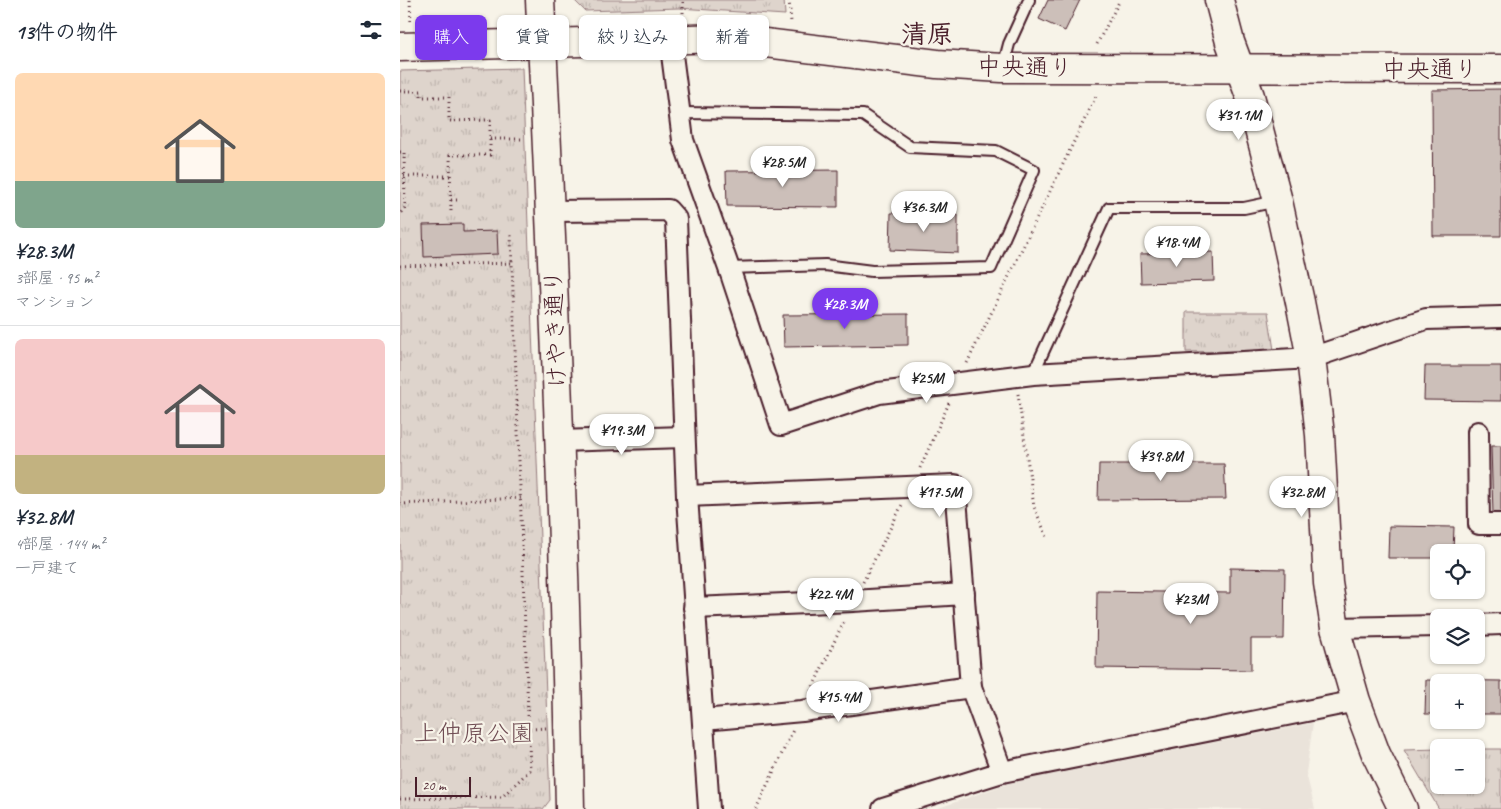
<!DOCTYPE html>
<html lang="ja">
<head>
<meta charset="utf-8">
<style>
	body { margin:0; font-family:Caveat,"Klee One",sans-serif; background:#f6f6f7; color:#1f2937; height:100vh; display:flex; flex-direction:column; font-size:19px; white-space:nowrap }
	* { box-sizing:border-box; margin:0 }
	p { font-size:16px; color:#747a83 }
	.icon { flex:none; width:28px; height:28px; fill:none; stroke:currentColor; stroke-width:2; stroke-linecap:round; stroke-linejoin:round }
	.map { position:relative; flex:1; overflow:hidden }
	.panel { display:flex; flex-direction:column; background:#fff; width:400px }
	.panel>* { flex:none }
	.banner { position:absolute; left:15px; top:15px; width:475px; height:45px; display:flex; gap:10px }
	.tools { position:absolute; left:1030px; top:544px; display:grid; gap:10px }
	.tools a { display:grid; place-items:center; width:55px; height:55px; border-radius:8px; background:#fff; box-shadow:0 1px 4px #0004; font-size:25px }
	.scale { position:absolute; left:15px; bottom:12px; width:56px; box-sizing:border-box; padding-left:5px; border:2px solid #4a1f2b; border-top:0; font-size:14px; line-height:18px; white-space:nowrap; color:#4a1f2b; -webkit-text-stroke:4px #f7f3e8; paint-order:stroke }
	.price { position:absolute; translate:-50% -42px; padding:0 11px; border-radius:18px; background:#fff; color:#222; font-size:16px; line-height:32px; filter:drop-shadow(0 1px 2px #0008) }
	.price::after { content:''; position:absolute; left:50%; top:30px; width:15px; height:11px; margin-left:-8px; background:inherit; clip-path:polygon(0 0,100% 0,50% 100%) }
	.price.active { background:#7c3aed; color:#fff }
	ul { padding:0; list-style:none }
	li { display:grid; align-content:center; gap:10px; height:265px; padding:0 15px }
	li+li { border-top:1px solid #e0e1e3 }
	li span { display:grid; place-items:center; height:155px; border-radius:8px; color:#555 }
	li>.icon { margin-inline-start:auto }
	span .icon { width:90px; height:90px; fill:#fffc; stroke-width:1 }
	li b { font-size:21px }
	h2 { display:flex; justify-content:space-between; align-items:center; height:60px; padding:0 15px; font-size:21px }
	.pill { padding:0 18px; border-radius:8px; background:#fff; box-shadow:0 1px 4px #0004; font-size:18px; line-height:45px }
	.pill.active { background:#7c3aed; color:#fff }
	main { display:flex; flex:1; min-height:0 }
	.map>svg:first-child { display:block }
	.built { fill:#eae3da }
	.park { fill:url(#park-tufts); stroke:#947a7c }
	.building { fill:#ccbfb9; stroke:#4a1f2b }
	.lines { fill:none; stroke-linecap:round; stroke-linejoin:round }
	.lane-casing { stroke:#4a1f2b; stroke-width:14 }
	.street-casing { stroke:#4a1f2b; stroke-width:24 }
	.secondary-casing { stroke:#4a1f2b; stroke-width:31 }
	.path { stroke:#4a1f2b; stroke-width:3; stroke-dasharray:1 4; stroke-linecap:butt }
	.lane { stroke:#f7f3e8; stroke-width:10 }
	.street { stroke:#f7f3e8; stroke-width:20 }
	.secondary { stroke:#f7f3e8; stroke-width:28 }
	.labels { text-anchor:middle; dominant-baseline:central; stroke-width:4.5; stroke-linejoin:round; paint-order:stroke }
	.street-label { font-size:24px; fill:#4a1f2b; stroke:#f7f3e8 }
	.park-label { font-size:24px; fill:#6f4c53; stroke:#f7f3e8 }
	.quarter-label { font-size:26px; font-weight:bold; fill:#4a1f2b; stroke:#f7f3e8 }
</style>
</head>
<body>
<main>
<section class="panel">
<h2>13件の物件<svg class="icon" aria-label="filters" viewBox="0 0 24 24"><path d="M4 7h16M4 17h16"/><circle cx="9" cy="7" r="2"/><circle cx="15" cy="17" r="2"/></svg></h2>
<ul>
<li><span style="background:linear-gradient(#ffd9b3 70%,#7fa58c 0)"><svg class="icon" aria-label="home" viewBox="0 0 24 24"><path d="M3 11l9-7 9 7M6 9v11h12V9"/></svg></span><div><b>¥28.3M</b><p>3部屋 · 95 m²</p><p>マンション</p></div></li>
<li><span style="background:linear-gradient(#f6c9c9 75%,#c2b280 0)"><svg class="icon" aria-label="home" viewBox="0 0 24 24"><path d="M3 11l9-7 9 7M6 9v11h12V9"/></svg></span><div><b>¥32.8M</b><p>4部屋 · 144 m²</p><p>一戸建て</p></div></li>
</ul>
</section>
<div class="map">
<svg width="1101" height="809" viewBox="0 0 1101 809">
	<defs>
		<pattern id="park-tufts" width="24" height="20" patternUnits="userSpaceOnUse" patternTransform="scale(1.25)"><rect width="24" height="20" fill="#ded4cc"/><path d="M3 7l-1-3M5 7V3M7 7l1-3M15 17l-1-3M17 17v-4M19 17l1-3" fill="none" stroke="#c0b6af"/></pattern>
	</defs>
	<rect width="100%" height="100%" fill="#f7f3e8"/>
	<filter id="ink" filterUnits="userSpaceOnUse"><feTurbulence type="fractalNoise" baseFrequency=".02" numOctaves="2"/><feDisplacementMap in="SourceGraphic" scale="10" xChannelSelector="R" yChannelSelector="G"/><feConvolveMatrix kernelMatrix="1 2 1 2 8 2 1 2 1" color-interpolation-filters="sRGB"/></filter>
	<g filter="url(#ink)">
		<!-- built -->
		<path class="built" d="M 913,723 L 906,773 L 915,809 L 536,809 L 609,783 Z"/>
		<!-- park -->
		<g class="park">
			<path d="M 174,0 L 384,0 L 385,15 L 279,8 L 185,11 Z"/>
			<path d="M 122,68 L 150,800 L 143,809 L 0,809 L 0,71 Z"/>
			<path d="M 786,312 L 868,312 L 874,350 L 786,352 Z"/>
			<path d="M 1039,749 L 1039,785 L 1076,785 L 1076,749 L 1101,749 L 1101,809 L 1039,809 L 1004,750 Z"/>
		</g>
		<!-- building -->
		<g class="building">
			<path d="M 648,0 L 680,0 L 665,31 L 639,19 Z"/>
			<path d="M 1101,89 L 1101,236 L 1033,236 L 1032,90 Z"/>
			<path d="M 438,170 L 438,207 L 327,206 L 326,171 Z"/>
			<path d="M 491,213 L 558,215 L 558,253 L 490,250 Z"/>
			<path d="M 63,224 L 63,232 L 97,231 L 98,254 L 24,257 L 23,225 Z"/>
			<path d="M 813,252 L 814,281 L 741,283 L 740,254 Z"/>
			<path d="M 508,314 L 508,345 L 384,347 L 383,315 Z"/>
			<path d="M 1025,366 L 1101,366 L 1101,401 L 1024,400 Z"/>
			<path d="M 1091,446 L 1101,446 L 1101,515 L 1093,515 Z"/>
			<path d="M 699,464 L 824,464 L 826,499 L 698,500 Z"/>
			<path d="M 989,526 L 1054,527 L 1053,552 L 1039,552 L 1039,558 L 988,558 Z"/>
			<path d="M 830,568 L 885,569 L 884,639 L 851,639 L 851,670 L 696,668 L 697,591 L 830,593 Z"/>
			<path d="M 1026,680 L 1101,681 L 1101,714 L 1076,714 L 1076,682 L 1039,682 L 1039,714 L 1025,714 Z"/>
		</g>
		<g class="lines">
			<defs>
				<g id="lane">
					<path d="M 603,67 L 609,44 L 629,0"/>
					<path d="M 279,113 L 463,115 L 510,147 L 596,151 L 634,170 L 591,268 L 472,271 L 425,265 L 328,268"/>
					<path d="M 633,374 L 709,208 L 844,208 L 877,201"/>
				</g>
				<g id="street">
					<path d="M 270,39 L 283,140 L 332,277 L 381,425 L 479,393 L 633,374 L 911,358 L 1026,319 L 1101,317"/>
					<path d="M 150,211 L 268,210 L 276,219 L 287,496 L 309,809"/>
					<path d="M 1078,432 L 1079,524 L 1101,524"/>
					<path d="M 159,441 L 284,437"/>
					<path d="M 287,496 L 555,485 L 571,687 L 602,772"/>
					<path d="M 294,608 L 453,601 L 564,594"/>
					<path d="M 1076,625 L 1101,624"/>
					<path d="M 935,628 L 1039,626"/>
					<path d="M 303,720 L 402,711 L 571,687"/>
					<path d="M 483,809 L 602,772 L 956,701"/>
				</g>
				<g id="secondary">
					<path d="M 140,0 C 153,270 165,539 170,809"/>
					<path d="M 819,0 L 830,42 L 850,96 L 878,201 L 900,302 L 911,358 L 920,435 L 928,583 L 935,628 L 956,701 L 976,754 L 1003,809"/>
					<path d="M 0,47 L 325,38 L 537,64 L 602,68 L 1101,69"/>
				</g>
			</defs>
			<!-- lane casing -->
			<use href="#lane" class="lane-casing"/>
			<!-- street casing -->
			<use href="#street" class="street-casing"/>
			<!-- secondary casing -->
			<use href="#secondary" class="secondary-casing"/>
			<!-- path -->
			<g class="path">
				<path d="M 10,0 L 11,24"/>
				<path d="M 389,0 L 391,22"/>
				<path d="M 283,13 L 283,0"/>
				<path d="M 697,44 L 720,0"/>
				<path d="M 0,91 L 21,91 L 21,97 L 49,97 L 49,121 L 90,120 L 90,155 L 50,155 L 51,212"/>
				<path d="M 90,139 L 124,139"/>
				<path d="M 0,152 L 4,152 L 5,208 L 0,214"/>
				<path d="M 4,176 L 50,176"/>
				<path d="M 51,200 L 58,200"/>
				<path d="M 0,266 L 111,263"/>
				<path d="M 567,363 L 697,94"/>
				<path d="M 618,394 L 634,507 L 648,539"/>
				<path d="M 520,468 L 549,403"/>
				<path d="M 0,504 L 121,498"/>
				<path d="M 463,582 L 502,505"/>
				<path d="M 411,691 L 445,619"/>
				<path d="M 130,729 L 147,728"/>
				<path d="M 0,799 L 102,797 L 130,770 L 111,235"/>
				<path d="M 356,809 L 393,730"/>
			</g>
			<!-- lane -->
			<use href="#lane" class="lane"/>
			<!-- street -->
			<use href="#street" class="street"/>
			<!-- secondary -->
			<use href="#secondary" class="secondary"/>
		</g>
	</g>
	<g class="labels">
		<!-- street labels -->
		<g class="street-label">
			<text transform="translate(625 67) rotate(1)">中央通り</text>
			<text x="1030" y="69">中央通り</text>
			<text transform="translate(155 329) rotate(-92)">けやき通り</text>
		</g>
		<!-- park labels -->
		<g class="park-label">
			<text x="74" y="733">上仲原公園</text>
		</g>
		<!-- quarter labels -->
		<g class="quarter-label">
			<text x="527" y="34">清原</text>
		</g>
	</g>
</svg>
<div class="tools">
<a><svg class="icon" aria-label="locate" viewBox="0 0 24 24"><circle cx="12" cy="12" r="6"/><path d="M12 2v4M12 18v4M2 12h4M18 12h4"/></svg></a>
<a><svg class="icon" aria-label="layers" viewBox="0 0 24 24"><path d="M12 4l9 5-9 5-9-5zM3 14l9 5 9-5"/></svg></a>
<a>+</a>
<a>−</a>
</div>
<div class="scale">20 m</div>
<b class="price" style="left:839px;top:141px">¥31.1M</b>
<b class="price" style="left:383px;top:188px">¥28.5M</b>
<b class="price" style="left:524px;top:233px">¥36.3M</b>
<b class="price" style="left:777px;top:268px">¥18.4M</b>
<b class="price active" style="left:445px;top:330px">¥28.3M</b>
<b class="price" style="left:527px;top:404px">¥25M</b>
<b class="price" style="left:222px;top:456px">¥19.3M</b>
<b class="price" style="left:761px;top:482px">¥39.8M</b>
<b class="price" style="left:540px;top:518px">¥17.5M</b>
<b class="price" style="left:902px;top:518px">¥32.8M</b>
<b class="price" style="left:430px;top:620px">¥22.4M</b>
<b class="price" style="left:791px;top:625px">¥23M</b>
<b class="price" style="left:439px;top:723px">¥15.4M</b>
<div class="banner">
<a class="pill active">購入</a>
<a class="pill">賃貸</a>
<a class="pill">絞り込み</a>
<a class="pill">新着</a>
</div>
</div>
</main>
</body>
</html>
